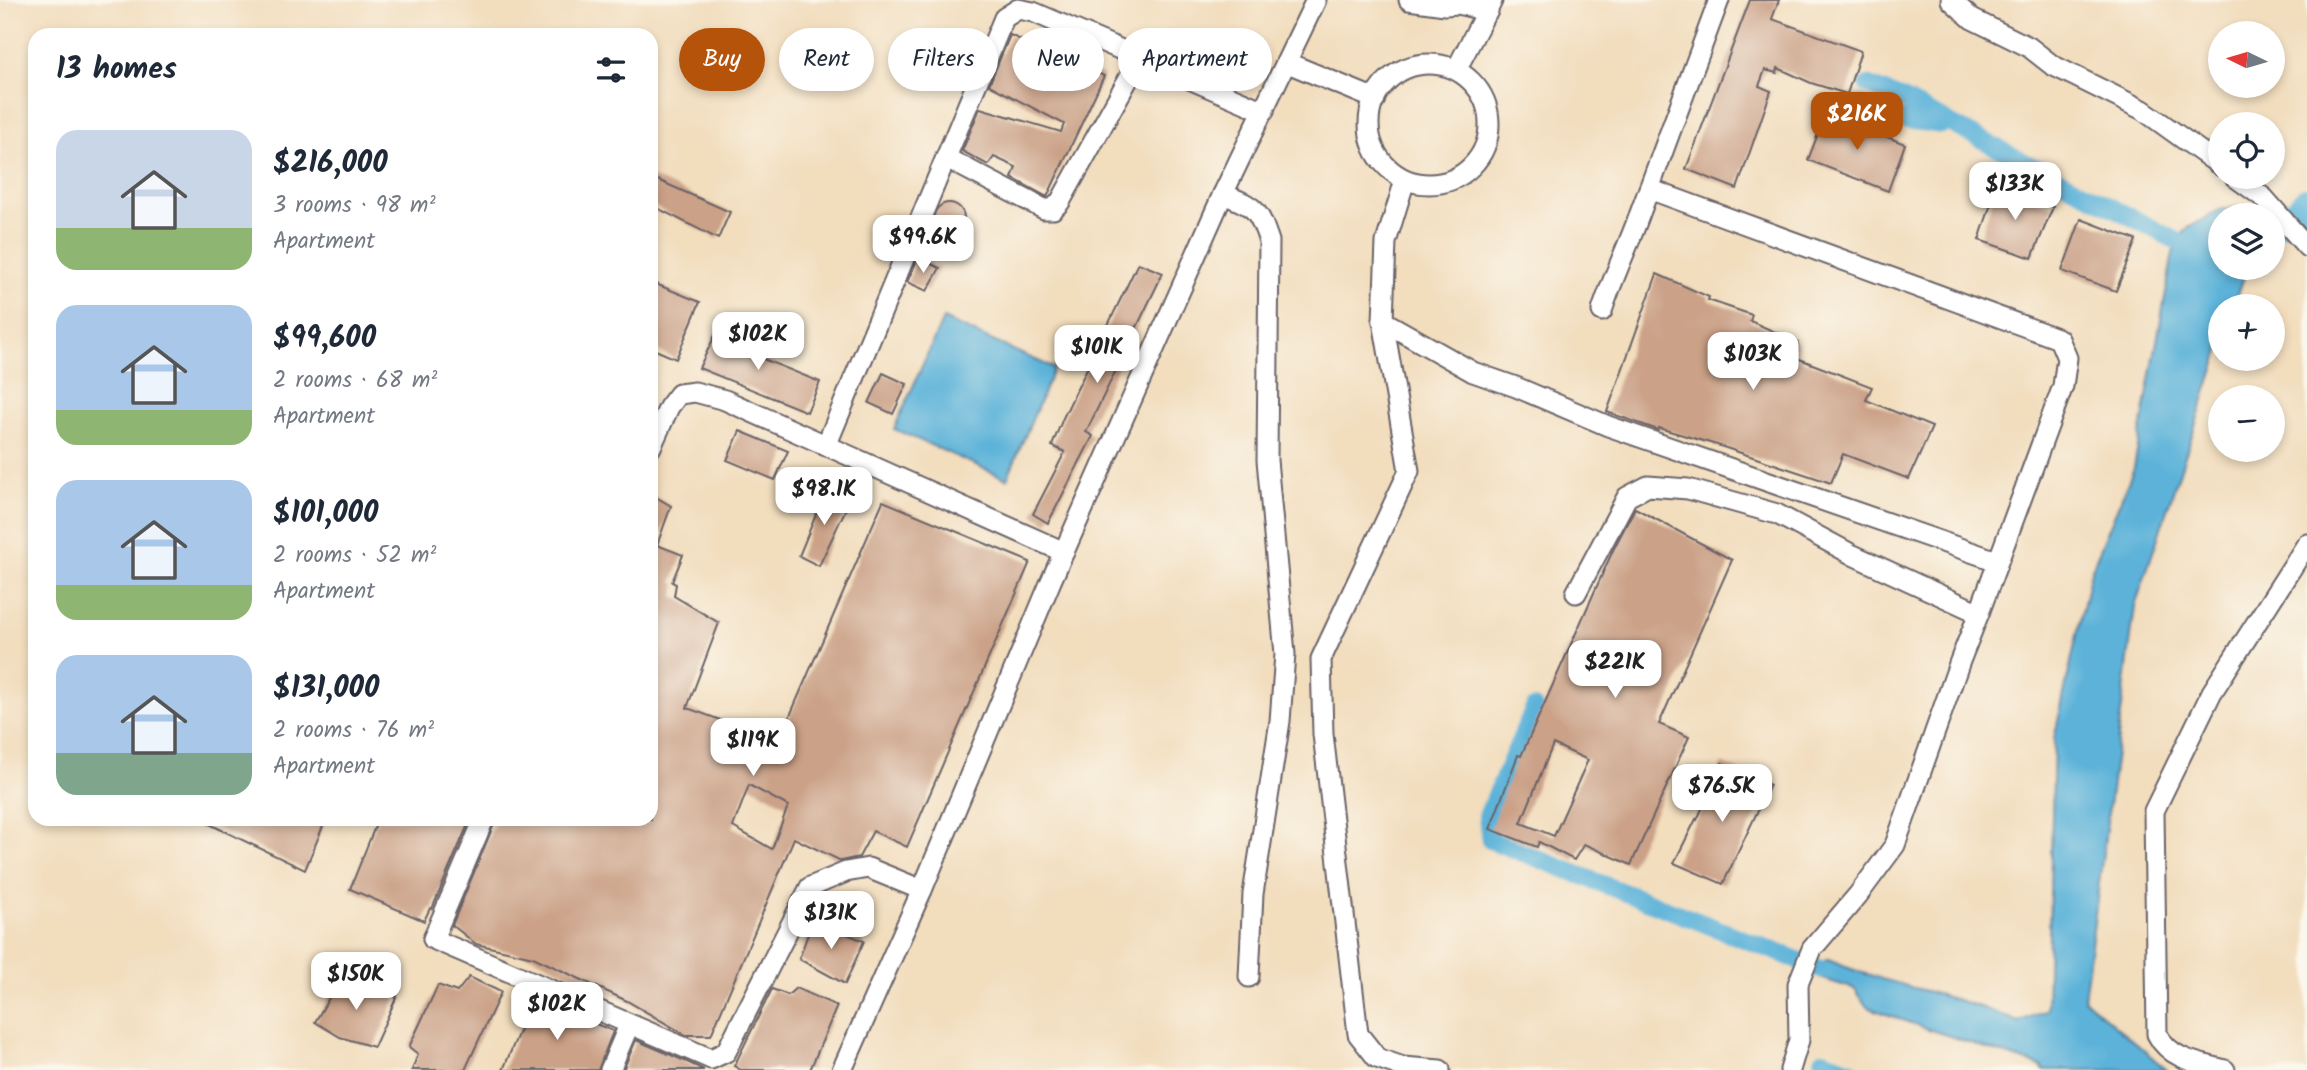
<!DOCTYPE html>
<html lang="en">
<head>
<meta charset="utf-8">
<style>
	body { margin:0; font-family:Kalam,sans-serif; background:#f2f2f3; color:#1f2937; height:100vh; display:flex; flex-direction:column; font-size:26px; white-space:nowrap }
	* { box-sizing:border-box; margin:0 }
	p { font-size:23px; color:#747a83 }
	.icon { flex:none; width:38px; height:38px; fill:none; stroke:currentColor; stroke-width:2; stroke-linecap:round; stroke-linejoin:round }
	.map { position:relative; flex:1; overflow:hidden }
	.panel { position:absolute; left:28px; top:28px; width:630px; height:798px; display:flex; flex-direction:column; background:#fff; border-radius:21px; box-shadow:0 4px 10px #0003 }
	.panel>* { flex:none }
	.top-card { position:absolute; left:679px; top:28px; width:665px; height:63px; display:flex; gap:14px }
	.needle { width:46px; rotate:275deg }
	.fabs { position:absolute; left:2208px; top:21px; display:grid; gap:14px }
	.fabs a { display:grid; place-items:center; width:77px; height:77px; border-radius:50%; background:#fff; box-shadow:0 4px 10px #0003; font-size:35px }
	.price { position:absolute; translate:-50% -60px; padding:0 16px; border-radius:14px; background:#fff; color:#222; font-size:23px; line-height:46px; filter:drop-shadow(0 2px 4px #0008) }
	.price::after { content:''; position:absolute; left:50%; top:42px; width:21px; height:16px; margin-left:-10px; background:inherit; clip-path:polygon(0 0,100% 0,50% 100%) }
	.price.on { background:#b45309; color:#fff }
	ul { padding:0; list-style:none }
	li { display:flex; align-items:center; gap:21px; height:175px; padding:0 28px }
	li span { display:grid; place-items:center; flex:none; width:196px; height:140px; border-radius:21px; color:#555 }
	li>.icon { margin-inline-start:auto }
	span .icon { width:84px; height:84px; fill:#fffc; stroke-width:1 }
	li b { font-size:30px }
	h2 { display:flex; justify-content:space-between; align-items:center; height:84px; padding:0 28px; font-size:30px }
	.pill { padding:0 24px; border-radius:32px; background:#fff; box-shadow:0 4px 10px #0003; font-size:24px; line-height:63px }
	.pill.on { background:#b45309; color:#fff }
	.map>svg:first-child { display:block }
	.water { fill:#5cb2d9; stroke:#3f6a8a; stroke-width:2 }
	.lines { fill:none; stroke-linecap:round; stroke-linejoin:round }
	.canal { stroke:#5cb2d9; stroke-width:18 }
	.river { stroke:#5cb2d9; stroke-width:32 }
	.building { fill:#cba187; fill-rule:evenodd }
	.minor-casing { stroke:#6b6368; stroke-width:23 }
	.minor { stroke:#fff; stroke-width:19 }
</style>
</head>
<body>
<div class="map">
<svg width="2307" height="1070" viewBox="0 0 2307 1070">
	<rect width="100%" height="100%" fill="#fbf7ec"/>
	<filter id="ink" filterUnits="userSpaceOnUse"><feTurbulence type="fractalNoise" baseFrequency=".0143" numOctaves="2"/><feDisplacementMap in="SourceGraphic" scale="14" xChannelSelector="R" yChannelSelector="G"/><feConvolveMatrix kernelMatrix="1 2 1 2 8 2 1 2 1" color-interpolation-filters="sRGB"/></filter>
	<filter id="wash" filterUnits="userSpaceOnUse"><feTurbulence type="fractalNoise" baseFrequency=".00686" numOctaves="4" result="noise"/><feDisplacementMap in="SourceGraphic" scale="28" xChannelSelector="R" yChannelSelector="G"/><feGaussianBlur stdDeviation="1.57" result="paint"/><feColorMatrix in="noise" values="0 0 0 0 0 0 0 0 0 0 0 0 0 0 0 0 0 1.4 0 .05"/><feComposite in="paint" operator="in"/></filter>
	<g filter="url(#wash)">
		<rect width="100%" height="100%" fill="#f2ddbd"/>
		<!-- water -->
		<g class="water">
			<path d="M 2259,207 L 2266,215 L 2221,215 L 2221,268 L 2247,268 L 2234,306 L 2221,306 L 2221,348 L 2135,606 L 2084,999 L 2167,1070 L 2043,1070 L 2043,1067 L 1913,1024 L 1867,1007 L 1855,989 L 1820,978 L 1826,959 C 1888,986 1957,994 2018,1022 L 2047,1010 L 2054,739 L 2091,571 L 2134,468 L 2173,253 L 2185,230 L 2221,209 Z"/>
			<path d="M 943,319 L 1054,368 L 1007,479 L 894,429 Z"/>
		</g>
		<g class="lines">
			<!-- canal -->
			<g class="canal">
				<path d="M 1868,85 L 1905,100 L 2179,242"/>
				<path d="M 1859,104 L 1899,119 L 1942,125"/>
				<path d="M 1534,708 L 1487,816 L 1490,840 L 1823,970"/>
				<path d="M 1823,1060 L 1851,1070"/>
			</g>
			<!-- river -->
			<path class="river" d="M 2273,221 L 2298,214 L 2307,203"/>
		</g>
		<g id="blocks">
			<!-- building -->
			<g class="building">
				<path d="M 1750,0 L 1779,0 L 1772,19 L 1861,51 L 1847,94 L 1811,83 L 1778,68 L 1777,73 L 1765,70 L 1759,86 L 1771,91 L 1737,189 L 1686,169 Z"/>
				<path d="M 1010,35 L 1043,50 L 1039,63 L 1061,74 L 1068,59 L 1104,76 L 1047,197 L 1012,178 L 1016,167 L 994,157 L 988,165 L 962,151 L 980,108 L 1061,132 L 1064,124 L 989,85 Z"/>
				<path d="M 1826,113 L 1905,144 L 1888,191 L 1808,160 Z"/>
				<path d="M 651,177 L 730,212 L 718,239 L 651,205 Z"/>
				<path d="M 1997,186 L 2053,207 L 2032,258 L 1979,240 Z"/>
				<circle cx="949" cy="218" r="15"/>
				<path d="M 2081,219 L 2136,240 L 2116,291 L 2062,271 Z"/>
				<path d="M 918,258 L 940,268 L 927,291 L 907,282 Z"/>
				<path d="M 1138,263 L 1163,273 L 1086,432 L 1093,436 L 1048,523 L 1033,514 L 1065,452 L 1052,446 L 1063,418 Z"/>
				<path d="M 1657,274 L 1709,297 L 1708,300 L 1752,315 L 1750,321 L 1798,342 L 1797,358 L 1872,387 L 1866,400 L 1932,427 L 1909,479 L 1843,454 L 1831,483 L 1717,445 L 1659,428 L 1658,430 L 1607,412 Z"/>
				<path d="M 651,282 L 700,302 L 676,359 L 651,348 Z"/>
				<path d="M 718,329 L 765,354 L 763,359 L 820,382 L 807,412 L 699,368 Z"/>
				<path d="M 883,373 L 907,384 L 893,414 L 869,403 Z"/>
				<path d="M 740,431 L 788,451 L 775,480 L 727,460 Z"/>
				<path d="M 826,490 L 850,500 L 819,566 L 799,556 Z"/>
				<path d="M 651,494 L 671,506 L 657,545 L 683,555 L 672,582 L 676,584 L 674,596 L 719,623 L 687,708 L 779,741 L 883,501 L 1030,562 L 907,847 L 873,831 L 859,857 L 841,861 L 794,838 L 711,1035 L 686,1035 L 627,1001 L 533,957 L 476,944 L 452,925 L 496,819 L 651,819 ZM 749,785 L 788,806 L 772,849 L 733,827 Z"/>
				<path d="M 1635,508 L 1732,560 L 1659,724 L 1689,737 L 1631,865 L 1584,844 L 1574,860 L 1539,842 L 1537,847 L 1490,829 L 1518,755 L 1521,756 L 1614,548 ZM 1553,744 L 1588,760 L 1554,836 L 1521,823 Z"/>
				<path d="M 1722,763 L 1770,785 L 1723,884 L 1674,863 L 1696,819 L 1697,820 Z"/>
				<path d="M 199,819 L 326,819 L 305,870 Z"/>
				<path d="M 378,819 L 470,820 L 432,909 L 430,908 L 424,921 L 350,889 Z"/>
				<path d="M 813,920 L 864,941 L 845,984 L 799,959 Z"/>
				<path d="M 343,974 L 364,989 L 397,996 L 374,1047 L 340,1037 L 315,1022 Z"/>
				<path d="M 469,977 L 501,992 L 465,1070 L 412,1070 L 418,1054 L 409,1047 L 438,985 L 457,992 Z"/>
				<path d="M 796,988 L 837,1006 L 810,1070 L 741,1070 L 734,1066 L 772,989 L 788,995 Z"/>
				<path d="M 533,998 L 613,1031 L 598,1070 L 503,1070 Z"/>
				<path d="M 636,1040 L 687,1062 L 704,1070 L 623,1070 Z"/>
			</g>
		</g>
	</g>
	<g filter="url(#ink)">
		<use href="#blocks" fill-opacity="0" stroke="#6b6368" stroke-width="2"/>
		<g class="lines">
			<defs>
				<g id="minor">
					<path d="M 1409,0 L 1445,5 L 1458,4 L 1488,11"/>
					<path d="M 1951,0 L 1972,19 L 2029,47 L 2052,65 L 2143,110 L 2221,166"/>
					<path d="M 1288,63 L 1375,99"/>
					<circle cx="1429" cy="124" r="60"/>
					<path d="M 1456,70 L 1492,1"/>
					<path d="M 946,158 L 1044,209 L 1053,209 L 1060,202 L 1140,58"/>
					<path d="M 2235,177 L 2264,198 L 2307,247"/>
					<path d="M 1405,180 L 1386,242 L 1383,321 L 1409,471 L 1321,659 L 1323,734 L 1358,1034 L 1377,1058 L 1403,1067 L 1440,1070"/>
					<path d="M 1649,189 L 2059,339 L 2067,358 L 2063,386 L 1979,613"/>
					<path d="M 1223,194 C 1256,207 1258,209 1269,241 L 1267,460 L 1285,654 L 1280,721 L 1253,894 L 1249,977"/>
					<path d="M 1602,311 C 1612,279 1627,249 1639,216 C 1666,144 1692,72 1719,0"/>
					<path d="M 1383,321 L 1473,372 L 1516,387 L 1608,426 L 1997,561"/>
					<path d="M 826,446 L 1004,18 L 1018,9 L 1033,12 L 1264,111"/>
					<path d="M 651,447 L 669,407 L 679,394 L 695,392 L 725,400 L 1064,552"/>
					<path d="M 1576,593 L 1627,497 L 1648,486 L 1688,489 L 1777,514 L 1853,555 L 1979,613 L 1960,661 L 1895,845 L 1858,895 L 1812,949 L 1798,984 L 1799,1040 L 1790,1070"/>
					<path d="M 484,819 L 433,939 L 711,1059 L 726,1052 L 810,887 L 846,872 L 868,868 L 922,890"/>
					<path d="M 610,1070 L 629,1025"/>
					<path d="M 842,1070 L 922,890 L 1051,581 L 1223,194 L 1316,0"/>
					<path d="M 2225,1070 C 2199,1063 2170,1060 2157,1034 L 2154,811 L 2212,692 L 2307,544"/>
				</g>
			</defs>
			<!-- minor casing -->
			<use href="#minor" class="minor-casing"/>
			<!-- minor -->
			<use href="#minor" class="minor"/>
		</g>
	</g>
</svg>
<div class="fabs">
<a><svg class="needle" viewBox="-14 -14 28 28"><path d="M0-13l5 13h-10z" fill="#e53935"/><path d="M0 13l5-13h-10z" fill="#747a83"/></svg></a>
<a><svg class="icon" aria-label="locate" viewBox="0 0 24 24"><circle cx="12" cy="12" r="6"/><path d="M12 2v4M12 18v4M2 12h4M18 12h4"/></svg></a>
<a><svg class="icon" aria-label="layers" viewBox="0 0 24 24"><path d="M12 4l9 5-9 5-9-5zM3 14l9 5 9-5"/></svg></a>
<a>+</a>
<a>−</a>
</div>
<b class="price on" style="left:1857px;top:152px">$216K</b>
<b class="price" style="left:2015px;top:222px">$133K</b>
<b class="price" style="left:923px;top:275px">$99.6K</b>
<b class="price" style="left:758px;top:372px">$102K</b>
<b class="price" style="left:1097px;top:385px">$101K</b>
<b class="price" style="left:1753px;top:392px">$103K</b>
<b class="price" style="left:824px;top:527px">$98.1K</b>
<b class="price" style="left:1615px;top:700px">$221K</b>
<b class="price" style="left:753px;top:778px">$119K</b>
<b class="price" style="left:1722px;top:824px">$76.5K</b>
<b class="price" style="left:831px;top:951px">$131K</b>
<b class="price" style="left:356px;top:1012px">$150K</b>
<b class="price" style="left:557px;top:1042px">$102K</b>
<div class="top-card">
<a class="pill on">Buy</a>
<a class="pill">Rent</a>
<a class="pill">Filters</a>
<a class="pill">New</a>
<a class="pill">Apartment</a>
</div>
<section class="panel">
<h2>13 homes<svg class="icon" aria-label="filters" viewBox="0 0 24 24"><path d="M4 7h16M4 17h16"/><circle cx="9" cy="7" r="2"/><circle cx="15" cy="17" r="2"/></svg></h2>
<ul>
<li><span style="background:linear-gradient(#c9d6e8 70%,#8fb573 0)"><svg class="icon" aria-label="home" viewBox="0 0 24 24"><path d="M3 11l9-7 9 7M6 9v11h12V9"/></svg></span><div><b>$216,000</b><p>3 rooms · 98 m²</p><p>Apartment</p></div></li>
<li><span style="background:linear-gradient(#a9c7e8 75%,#8fb573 0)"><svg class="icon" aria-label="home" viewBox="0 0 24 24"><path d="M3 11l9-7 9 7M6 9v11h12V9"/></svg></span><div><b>$99,600</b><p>2 rooms · 68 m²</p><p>Apartment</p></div></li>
<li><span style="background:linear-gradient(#a9c7e8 75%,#8fb573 0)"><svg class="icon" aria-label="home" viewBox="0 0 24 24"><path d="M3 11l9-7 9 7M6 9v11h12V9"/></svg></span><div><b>$101,000</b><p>2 rooms · 52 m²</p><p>Apartment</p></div></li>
<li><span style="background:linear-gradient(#a9c7e8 70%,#7fa58c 0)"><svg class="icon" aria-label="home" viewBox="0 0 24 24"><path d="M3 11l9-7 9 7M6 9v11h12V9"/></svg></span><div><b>$131,000</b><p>2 rooms · 76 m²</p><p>Apartment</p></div></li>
</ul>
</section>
</div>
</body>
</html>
